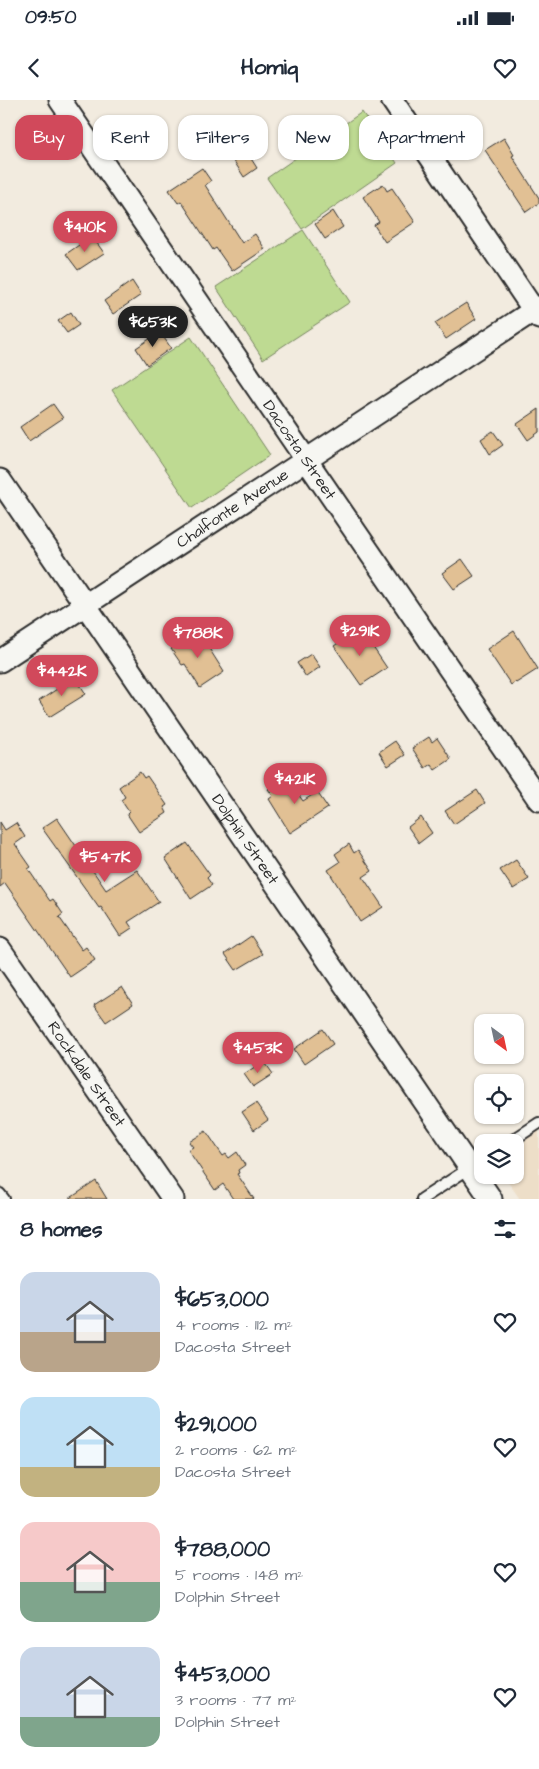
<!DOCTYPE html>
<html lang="en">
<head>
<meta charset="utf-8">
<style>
	body { margin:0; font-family:"Architects Daughter",sans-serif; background:#f2f2f3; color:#1f2937; height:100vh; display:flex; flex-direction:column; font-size:19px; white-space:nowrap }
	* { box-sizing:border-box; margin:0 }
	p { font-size:16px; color:#747a83 }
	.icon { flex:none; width:28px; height:28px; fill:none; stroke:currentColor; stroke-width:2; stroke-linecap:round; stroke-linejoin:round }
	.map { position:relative; height:1099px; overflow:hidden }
	.drawer { display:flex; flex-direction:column; background:#fff; flex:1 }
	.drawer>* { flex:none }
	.banner { position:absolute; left:15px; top:15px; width:510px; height:45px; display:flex; gap:10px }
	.needle { width:32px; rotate:147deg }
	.tools { position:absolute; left:474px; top:914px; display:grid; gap:10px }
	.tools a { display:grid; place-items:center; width:50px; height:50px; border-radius:10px; background:#fff; box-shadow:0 1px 4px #0004; font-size:25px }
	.price { position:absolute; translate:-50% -42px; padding:0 11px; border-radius:18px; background:#d1495b; color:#fff; font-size:16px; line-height:32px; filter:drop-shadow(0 1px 2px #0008) }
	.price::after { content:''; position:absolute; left:50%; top:30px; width:15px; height:11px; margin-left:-8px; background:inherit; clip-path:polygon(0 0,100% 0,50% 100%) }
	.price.current { background:#222; color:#fff }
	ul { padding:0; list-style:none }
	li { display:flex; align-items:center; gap:15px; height:125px; padding:0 20px }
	li span { display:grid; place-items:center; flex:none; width:140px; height:100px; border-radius:15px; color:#555 }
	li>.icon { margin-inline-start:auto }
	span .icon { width:60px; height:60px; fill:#fffc; stroke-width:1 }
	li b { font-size:21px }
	h2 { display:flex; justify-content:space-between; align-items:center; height:60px; padding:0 20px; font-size:21px }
	.chip { padding:0 18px; border-radius:15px; background:#fff; box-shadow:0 1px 4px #0004; font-size:18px; line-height:45px }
	.chip.current { background:#d1495b; color:#fff }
	.status { display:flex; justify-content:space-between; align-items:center; height:35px; padding:0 25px; background:#fff; direction:ltr }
	.status svg { height:14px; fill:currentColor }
	header { display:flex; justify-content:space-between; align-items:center; height:65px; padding:0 20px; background:#fff; font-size:22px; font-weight:700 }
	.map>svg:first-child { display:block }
	.built { fill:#eddec8 }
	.green { fill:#beda92; stroke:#74825e }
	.building { fill:#e1c094; stroke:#2b2b2b }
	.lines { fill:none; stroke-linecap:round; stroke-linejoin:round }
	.lane-casing { stroke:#2b2b2b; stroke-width:14 }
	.street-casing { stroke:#2b2b2b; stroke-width:25 }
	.lane { stroke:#f6f6f2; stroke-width:10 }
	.street { stroke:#f6f6f2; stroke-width:21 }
	.labels { text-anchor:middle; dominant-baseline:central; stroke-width:4; stroke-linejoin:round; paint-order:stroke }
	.street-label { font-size:16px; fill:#2b2b2b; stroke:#f6f6f2 }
</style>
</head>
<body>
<div class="status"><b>09:50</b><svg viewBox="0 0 49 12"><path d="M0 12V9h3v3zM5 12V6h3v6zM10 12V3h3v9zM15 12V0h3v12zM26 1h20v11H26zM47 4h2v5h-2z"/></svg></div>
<header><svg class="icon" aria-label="back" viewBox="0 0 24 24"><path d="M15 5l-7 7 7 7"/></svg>Homiq<svg class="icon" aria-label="heart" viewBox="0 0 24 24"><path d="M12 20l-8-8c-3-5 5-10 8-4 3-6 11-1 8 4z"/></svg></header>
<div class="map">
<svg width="539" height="1099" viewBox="0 0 539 1099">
	<rect width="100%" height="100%" fill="#f2ebdf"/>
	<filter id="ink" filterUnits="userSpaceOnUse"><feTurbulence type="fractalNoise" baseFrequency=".02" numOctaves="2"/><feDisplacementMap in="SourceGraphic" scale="10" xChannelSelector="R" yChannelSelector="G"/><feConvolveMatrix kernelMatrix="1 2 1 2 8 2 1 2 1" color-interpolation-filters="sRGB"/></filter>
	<g filter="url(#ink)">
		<!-- built -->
		<path class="built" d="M 539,1030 L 539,1099 L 520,1099 L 503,1075 L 515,1075 L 515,1047 Z"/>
		<!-- green -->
		<g class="green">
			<path d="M 362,12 L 397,63 L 302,129 L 267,78 Z"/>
			<path d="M 303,130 L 350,202 L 263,259 L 216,187 Z"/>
			<path d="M 191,237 L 270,355 L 192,408 L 112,290 Z"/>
		</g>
		<!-- building -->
		<g class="building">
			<path d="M 236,35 L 257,68 L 244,77 L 223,44 Z"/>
			<path d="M 504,38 L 514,55 L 512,56 L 539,98 L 539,103 L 526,112 L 485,50 Z"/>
			<path d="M 202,68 L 211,81 L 205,85 L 242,143 L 255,134 L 265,149 L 232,171 L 216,148 L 213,150 L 181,101 L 178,103 L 169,90 Z"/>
			<path d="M 383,84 L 387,91 L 392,88 L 415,122 L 385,142 L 374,125 L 379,122 L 363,97 Z"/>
			<path d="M 333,111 L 343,127 L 325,139 L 315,124 Z"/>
			<path d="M 92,136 L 104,153 L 78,170 L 66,154 Z"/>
			<path d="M 132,181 L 141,195 L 113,214 L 104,201 Z"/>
			<path d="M 466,203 L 476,219 L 446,239 L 435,223 Z"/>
			<path d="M 71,212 L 79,225 L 67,233 L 58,221 Z"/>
			<path d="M 160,232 L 171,248 L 147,265 L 136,248 Z"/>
			<path d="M 53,304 L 63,318 L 29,341 L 20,327 Z"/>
			<path d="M 539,309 L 539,332 L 528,340 L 517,324 Z"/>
			<path d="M 493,331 L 503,345 L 490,354 L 481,339 Z"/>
			<path d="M 462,459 L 474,476 L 454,489 L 442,473 Z"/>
			<path d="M 360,528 L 387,568 L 361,585 L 334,546 Z"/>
			<path d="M 198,531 L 224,572 L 200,588 L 185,564 L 182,565 L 171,549 Z"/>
			<path d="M 514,531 L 538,569 L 516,583 L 515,582 L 511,585 L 487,549 Z"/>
			<path d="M 311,554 L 320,567 L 306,577 L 297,563 Z"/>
			<path d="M 75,577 L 86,594 L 49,617 L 39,601 Z"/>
			<path d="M 429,637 L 432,642 L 437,638 L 451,659 L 435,670 L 431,664 L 425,668 L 412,648 Z"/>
			<path d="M 395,641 L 405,655 L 388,666 L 379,652 Z"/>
			<path d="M 140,672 L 144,678 L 147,676 L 167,705 L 164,707 L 167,713 L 139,732 L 127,714 L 129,712 L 121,700 L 125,697 L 119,687 Z"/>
			<path d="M 286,677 L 303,701 L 317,692 L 328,708 L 290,733 L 269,699 L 273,696 L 268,689 Z"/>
			<path d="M 477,690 L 485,703 L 454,724 L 445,711 Z"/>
			<path d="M 421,717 L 432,733 L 419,743 L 408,727 Z"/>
			<path d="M 57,718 L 106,790 L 137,770 L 159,802 L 128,822 L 132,828 L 120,836 L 101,807 L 99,808 L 42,728 Z"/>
			<path d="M 0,722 L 5,730 L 16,723 L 25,737 L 15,744 L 31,767 L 28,769 L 50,801 L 53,799 L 63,814 L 59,817 L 82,850 L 86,847 L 95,860 L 70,877 L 5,783 L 0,787 Z"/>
			<path d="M 187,743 L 210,775 L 207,778 L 212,785 L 191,799 L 165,758 Z"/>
			<path d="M 349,744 L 354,753 L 358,750 L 372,771 L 363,777 L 383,807 L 360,822 L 328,770 L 340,762 L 335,754 Z"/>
			<path d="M 516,760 L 529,779 L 513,789 L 500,770 Z"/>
			<path d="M 251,836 L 263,854 L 236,870 L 225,854 Z"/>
			<path d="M 122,887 L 133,904 L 106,922 L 94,905 Z"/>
			<path d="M 323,929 L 333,944 L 304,964 L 294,949 Z"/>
			<path d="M 264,961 L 273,974 L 253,987 L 244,974 Z"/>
			<path d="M 256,1003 L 268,1020 L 254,1030 L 242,1012 Z"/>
			<path d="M 206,1031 L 223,1056 L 226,1054 L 229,1058 L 237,1052 L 245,1065 L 238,1070 L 239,1073 L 237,1074 L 254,1099 L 233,1099 L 223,1084 L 215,1090 L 188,1050 L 193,1047 L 189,1042 Z"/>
			<path d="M 96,1081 L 107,1099 L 69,1099 Z"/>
		</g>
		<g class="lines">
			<defs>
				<g id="lane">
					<path d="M 510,1042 L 539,1023"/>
					<path d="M 0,1094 L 4,1099"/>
					<path d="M 422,1099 L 482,1060"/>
				</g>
				<g id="street">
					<path id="s1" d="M 60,0 L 539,700"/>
					<path d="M 392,0 L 539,218"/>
					<path id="s2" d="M 0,380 L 491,1099"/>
					<path id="s3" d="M 0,561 L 539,207"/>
					<path id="s4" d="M 0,849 L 173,1099"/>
				</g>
			</defs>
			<!-- lane casing -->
			<use href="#lane" class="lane-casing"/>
			<!-- street casing -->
			<use href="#street" class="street-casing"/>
			<!-- lane -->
			<use href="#lane" class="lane"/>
			<!-- street -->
			<use href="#street" class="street"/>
		</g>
	</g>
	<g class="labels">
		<!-- street labels -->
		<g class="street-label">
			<text stroke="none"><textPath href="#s1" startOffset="424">Dacosta Street</textPath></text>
			<text stroke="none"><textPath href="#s3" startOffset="278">Chalfonte Avenue</textPath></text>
			<text stroke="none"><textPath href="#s2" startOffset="435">Dolphin Street</textPath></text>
			<text stroke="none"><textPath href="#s4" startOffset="152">Rockdale Street</textPath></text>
		</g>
	</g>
</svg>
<div class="tools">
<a><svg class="needle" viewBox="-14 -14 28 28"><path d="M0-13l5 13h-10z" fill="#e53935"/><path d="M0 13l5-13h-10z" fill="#747a83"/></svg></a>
<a><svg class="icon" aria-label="locate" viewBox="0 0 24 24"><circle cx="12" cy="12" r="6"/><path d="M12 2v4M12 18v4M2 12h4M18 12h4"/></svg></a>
<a><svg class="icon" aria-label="layers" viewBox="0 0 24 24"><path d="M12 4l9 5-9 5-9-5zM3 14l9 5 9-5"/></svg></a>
</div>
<b class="price" style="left:85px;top:153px">$410K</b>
<b class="price current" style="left:153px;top:248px">$653K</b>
<b class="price" style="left:360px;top:557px">$291K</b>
<b class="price" style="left:198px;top:559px">$788K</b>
<b class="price" style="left:62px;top:597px">$442K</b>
<b class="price" style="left:295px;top:705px">$421K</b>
<b class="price" style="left:105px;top:783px">$547K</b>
<b class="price" style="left:258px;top:974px">$453K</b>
<div class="banner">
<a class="chip current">Buy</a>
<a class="chip">Rent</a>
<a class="chip">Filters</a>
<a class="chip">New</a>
<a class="chip">Apartment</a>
</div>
</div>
<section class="drawer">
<h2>8 homes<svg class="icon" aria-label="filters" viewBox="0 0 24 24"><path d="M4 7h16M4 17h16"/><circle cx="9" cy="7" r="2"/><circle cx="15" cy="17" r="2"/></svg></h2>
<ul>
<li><span style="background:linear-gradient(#c9d6e8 60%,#b9a48a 0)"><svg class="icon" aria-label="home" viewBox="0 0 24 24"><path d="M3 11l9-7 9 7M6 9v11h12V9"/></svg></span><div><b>$653,000</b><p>4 rooms · 112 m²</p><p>Dacosta Street</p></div><svg class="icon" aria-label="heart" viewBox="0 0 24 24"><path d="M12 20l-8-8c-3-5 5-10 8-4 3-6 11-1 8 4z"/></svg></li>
<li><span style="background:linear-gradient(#bfe0f5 70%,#c2b280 0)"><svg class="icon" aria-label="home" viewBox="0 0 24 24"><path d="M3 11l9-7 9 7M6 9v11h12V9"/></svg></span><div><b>$291,000</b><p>2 rooms · 62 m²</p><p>Dacosta Street</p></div><svg class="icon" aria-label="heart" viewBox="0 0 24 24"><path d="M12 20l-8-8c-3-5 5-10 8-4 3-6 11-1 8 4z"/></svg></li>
<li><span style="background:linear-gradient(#f6c9c9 60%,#7fa58c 0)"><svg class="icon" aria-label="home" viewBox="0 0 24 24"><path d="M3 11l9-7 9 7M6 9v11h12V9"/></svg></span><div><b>$788,000</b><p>5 rooms · 148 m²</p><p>Dolphin Street</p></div><svg class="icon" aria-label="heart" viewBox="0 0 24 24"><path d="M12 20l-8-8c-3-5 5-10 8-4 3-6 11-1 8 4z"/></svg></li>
<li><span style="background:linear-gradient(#c9d6e8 70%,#7fa58c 0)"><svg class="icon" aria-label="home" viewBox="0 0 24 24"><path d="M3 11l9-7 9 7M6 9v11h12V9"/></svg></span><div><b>$453,000</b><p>3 rooms · 77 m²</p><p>Dolphin Street</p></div><svg class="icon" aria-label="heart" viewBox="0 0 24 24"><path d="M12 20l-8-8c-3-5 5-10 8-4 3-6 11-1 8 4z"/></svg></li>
</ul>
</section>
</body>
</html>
